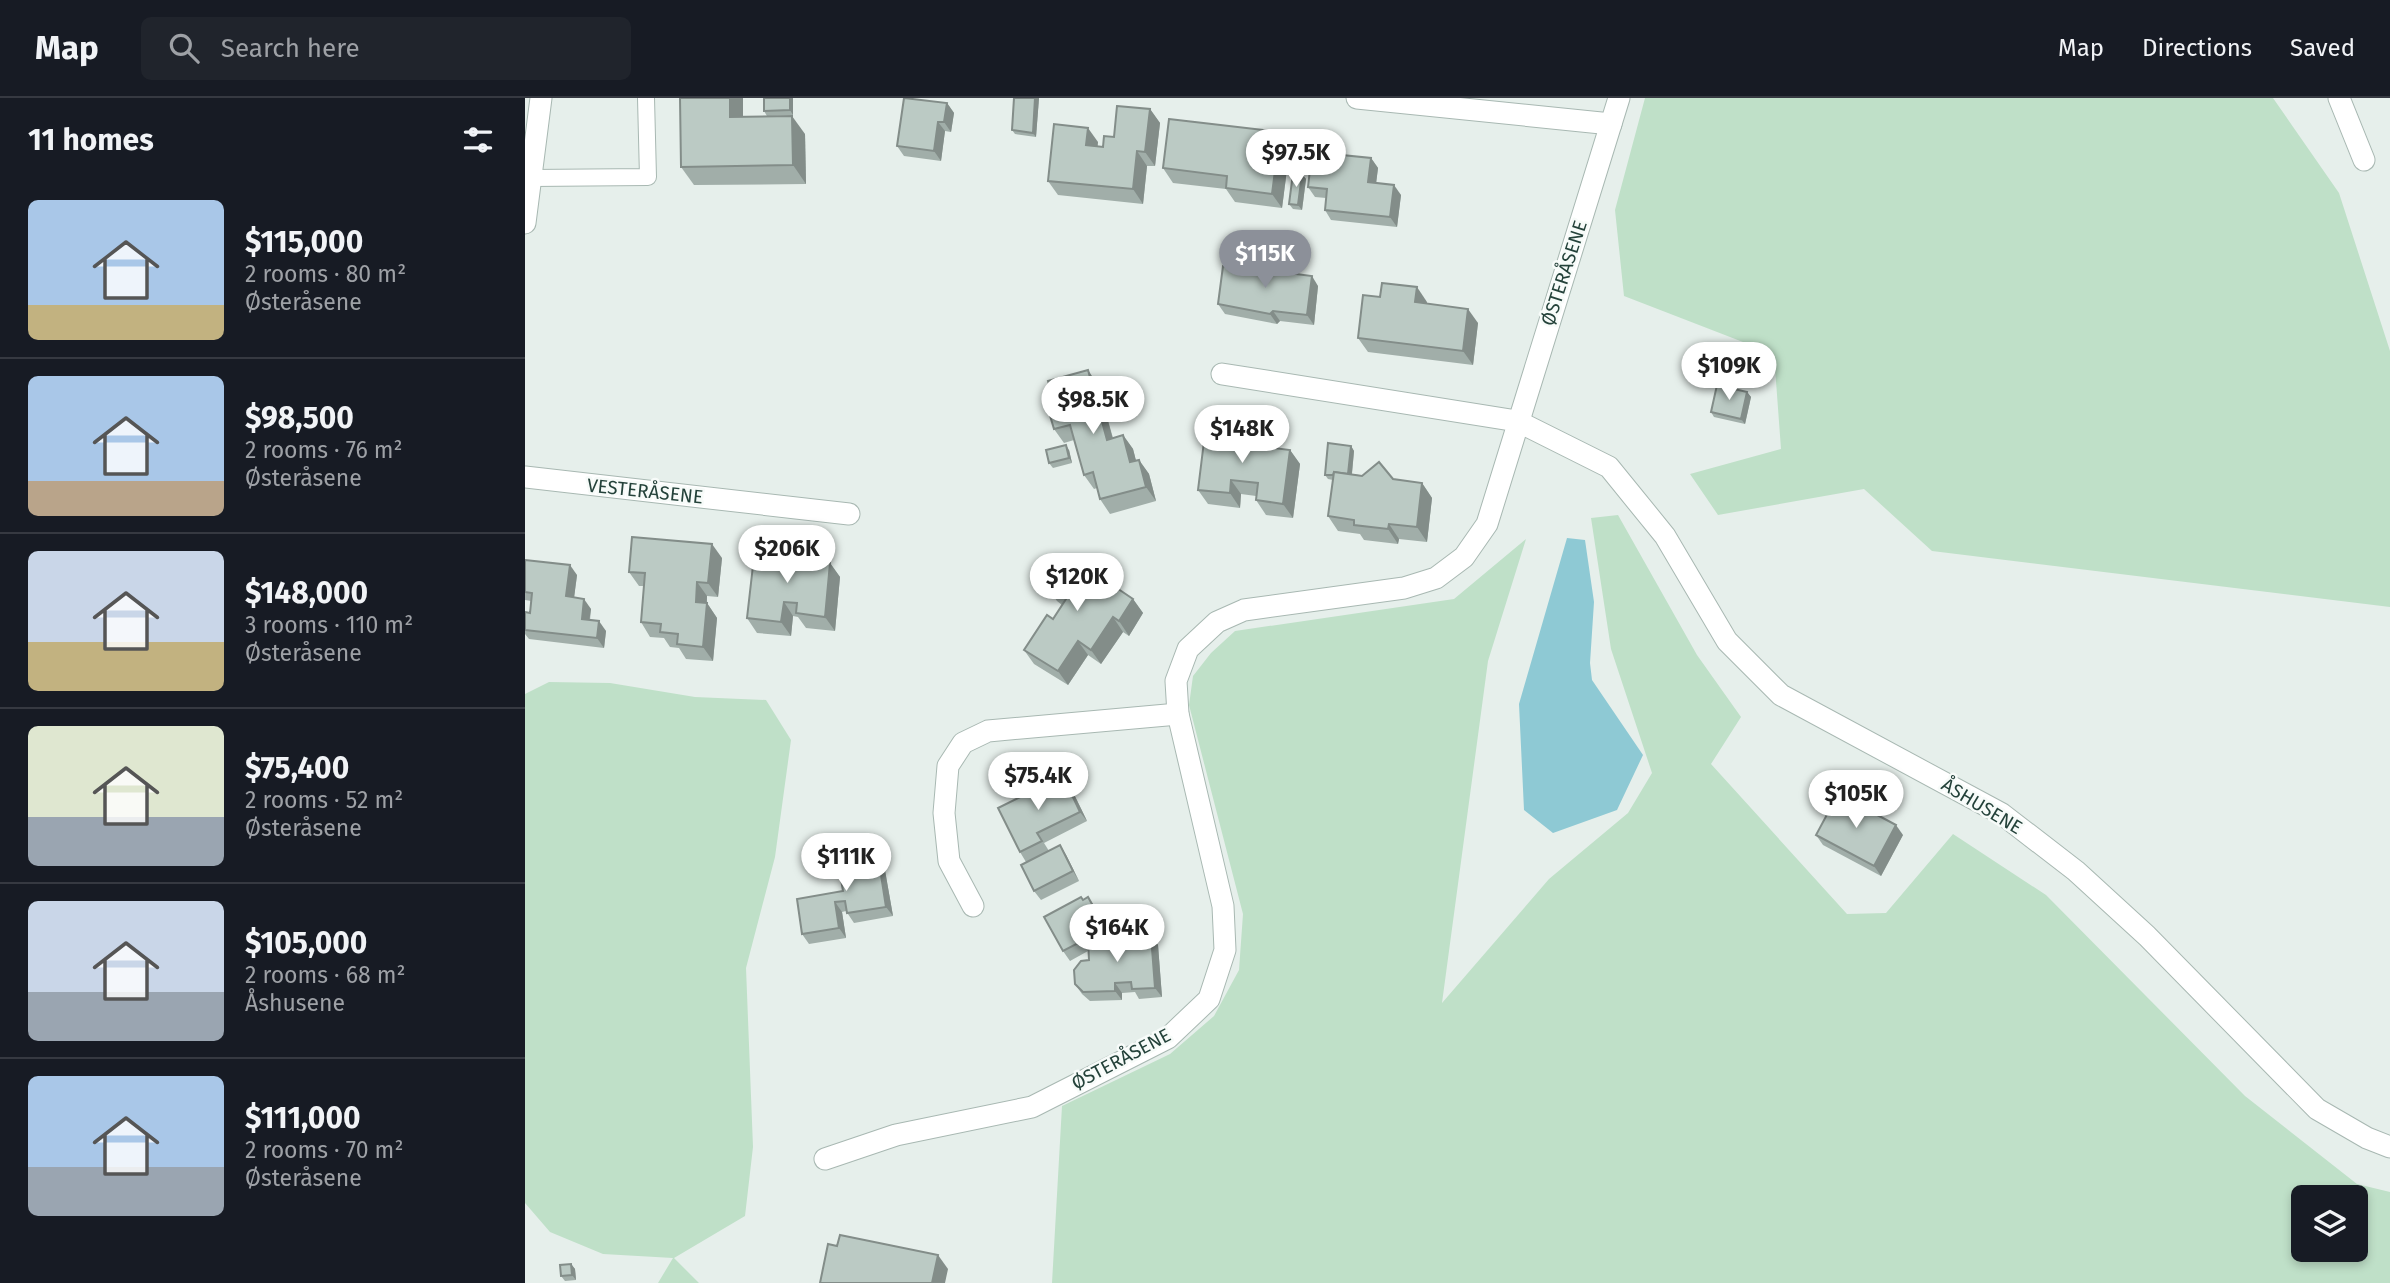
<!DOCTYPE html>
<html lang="en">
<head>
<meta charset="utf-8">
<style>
	body { margin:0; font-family:"Fira Sans",sans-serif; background:#20242c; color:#f1f3f6; height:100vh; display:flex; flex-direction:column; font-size:26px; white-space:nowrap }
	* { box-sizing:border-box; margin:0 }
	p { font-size:23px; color:#9ea1a6 }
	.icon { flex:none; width:38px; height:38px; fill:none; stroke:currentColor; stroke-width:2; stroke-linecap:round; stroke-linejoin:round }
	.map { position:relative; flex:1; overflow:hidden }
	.sheet { display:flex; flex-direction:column; background:#171b24; width:525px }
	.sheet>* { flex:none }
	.fabs { position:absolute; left:1766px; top:1087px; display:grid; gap:14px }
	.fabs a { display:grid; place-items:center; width:77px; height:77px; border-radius:10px; background:#171b24; box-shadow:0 4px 10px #0003; font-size:35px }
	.price { position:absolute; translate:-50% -60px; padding:0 16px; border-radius:24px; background:#fff; color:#222; font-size:23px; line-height:46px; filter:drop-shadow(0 2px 4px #0008) }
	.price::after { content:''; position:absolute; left:50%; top:42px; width:21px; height:16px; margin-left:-10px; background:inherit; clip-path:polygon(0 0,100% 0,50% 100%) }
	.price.on { background:#8c9099; color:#fff }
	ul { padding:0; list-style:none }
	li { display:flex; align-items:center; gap:21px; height:175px; padding:0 28px }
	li+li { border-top:2px solid #363941 }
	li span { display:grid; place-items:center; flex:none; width:196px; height:140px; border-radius:10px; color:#555 }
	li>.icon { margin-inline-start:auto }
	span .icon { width:84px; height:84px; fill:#fffc; stroke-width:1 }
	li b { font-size:30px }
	h2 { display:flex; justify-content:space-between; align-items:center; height:84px; padding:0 28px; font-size:30px }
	header { display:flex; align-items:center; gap:42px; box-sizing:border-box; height:98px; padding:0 35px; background:#171b24; border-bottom:2px solid #363941 }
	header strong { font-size:33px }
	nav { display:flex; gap:38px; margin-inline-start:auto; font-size:24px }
	.search { width:490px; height:63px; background:#20242c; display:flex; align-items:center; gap:18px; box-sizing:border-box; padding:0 24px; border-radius:10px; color:#9ea1a6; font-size:26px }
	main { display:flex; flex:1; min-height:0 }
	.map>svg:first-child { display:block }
	.green { fill:#bfe0c8; fill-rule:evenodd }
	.water { fill:#8ec9d4 }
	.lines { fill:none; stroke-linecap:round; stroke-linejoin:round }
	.service-casing { stroke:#a8b8b2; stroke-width:18 }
	.minor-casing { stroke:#a8b8b2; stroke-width:23 }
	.service { stroke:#fff; stroke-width:16 }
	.minor { stroke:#fff; stroke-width:21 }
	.wall { fill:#a1aea9 }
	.shaded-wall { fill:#838d89 }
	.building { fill:#bbcac4; stroke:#838d89; stroke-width:2 }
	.labels { text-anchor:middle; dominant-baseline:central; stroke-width:5; stroke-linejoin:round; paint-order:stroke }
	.street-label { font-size:19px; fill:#24423a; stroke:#f7fbf9 }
</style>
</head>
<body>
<header>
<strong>Map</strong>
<div class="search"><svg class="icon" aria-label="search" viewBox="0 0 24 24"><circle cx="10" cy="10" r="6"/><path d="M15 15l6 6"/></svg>Search here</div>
<nav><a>Map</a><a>Directions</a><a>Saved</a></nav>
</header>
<main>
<section class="sheet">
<h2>11 homes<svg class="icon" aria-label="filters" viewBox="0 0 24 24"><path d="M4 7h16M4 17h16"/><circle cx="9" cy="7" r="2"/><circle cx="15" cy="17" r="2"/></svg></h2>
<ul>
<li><span style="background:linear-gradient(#a9c7e8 75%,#c2b280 0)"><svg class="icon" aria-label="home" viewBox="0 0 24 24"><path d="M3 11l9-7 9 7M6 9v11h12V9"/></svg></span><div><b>$115,000</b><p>2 rooms · 80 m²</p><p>Østeråsene</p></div></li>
<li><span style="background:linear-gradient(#a9c7e8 75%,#b9a48a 0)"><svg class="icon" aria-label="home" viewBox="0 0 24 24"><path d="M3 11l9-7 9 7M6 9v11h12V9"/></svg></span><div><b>$98,500</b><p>2 rooms · 76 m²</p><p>Østeråsene</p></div></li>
<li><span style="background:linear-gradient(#c9d6e8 65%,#c2b280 0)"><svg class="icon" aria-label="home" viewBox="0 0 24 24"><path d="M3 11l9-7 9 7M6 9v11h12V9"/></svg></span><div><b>$148,000</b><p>3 rooms · 110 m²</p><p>Østeråsene</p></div></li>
<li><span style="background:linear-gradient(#dfe7d0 65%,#9aa5b1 0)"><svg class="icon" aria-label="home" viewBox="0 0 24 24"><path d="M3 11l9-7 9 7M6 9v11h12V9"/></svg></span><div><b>$75,400</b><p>2 rooms · 52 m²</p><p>Østeråsene</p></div></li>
<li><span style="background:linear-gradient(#c9d6e8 65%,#9aa5b1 0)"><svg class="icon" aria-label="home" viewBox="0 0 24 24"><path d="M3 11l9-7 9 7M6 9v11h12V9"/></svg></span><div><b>$105,000</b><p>2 rooms · 68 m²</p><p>Åshusene</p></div></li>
<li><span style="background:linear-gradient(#a9c7e8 65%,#9aa5b1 0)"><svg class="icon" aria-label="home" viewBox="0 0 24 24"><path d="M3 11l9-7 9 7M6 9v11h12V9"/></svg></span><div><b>$111,000</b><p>2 rooms · 70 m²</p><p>Østeråsene</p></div></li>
</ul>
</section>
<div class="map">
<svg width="1865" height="1185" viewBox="0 0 1865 1185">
	<rect width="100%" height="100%" fill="#e6efeb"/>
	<!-- green -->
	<g class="green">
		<path d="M 1120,0 L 1748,0 L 1814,95 L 1865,253 L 1865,509 L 1407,453 L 1339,391 L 1193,417 L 1165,376 L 1256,351 L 1249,256 L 1099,198 L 1090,112 Z"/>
		<path d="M 1093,417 L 1172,557 L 1216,619 L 1186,666 L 1322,816 L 1361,815 L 1428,736 L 1521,797 L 1720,998 L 1832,1086 L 1865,1094 L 1865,1185 L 527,1185 L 537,1008 L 645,956 L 689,918 L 714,872 L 718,816 L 664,607 L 668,578 L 686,555 L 710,533 L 929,501 L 1001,441 L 963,563 L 917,905 L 1024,781 L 1103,715 L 1127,675 L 1086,551 L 1066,420 ZM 1778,1099 L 1830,1099 L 1830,1152 L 1778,1152 Z"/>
		<path d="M 24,584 L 85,585 L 170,599 L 241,602 L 266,642 L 250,759 L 221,870 L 228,1049 L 220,1118 L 149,1160 L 174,1185 L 133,1185 L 148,1160 L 78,1156 L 25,1134 L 0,1105 L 0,596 Z"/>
	</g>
	<!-- water -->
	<path class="water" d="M 1042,440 L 1060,442 L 1069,504 L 1065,565 L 1067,582 L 1118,657 L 1092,712 L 1028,735 L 999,712 L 994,606 Z"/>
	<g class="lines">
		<defs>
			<path id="service" d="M 6,80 L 123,79 L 121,0"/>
			<g id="minor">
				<path d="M 832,0 L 1086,26"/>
				<path d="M 1814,0 L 1839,62"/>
				<path d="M 0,125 L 16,0"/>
				<path d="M 697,276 L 992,323 L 1084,369 L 1140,438 L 1202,543 L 1256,597 L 1477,716 L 1551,773 L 1622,838 L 1792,1011 L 1842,1040 L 1865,1049"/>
				<path d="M 0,379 L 324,416"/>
				<path d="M 448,808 L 424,763 L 419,715 L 423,668 L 438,645 L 463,633 L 653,616"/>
				<path d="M 300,1061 L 371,1037 L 507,1009 L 643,940 L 684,901 L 700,852 L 698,808 L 653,616 L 651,583 L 663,551 L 692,524 L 719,512 L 879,490 L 911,480 L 939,459 L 962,426 L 1094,0"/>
			</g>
		</defs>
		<!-- service casing -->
		<use href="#service" class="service-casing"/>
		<!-- minor casing -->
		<use href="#minor" class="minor-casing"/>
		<!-- service -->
		<use href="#service" class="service"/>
		<!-- minor -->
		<use href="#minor" class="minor"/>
	</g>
	<!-- wall -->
	<g class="wall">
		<path d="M 268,0 L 268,17 L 242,18 L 239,13 Z"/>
		<path d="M 489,0 L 514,0 L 511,39 L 490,36 L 487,32 Z"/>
		<path d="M 422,5 L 429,15 L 426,34 L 420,33 L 416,63 L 379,58 L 372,48 Z"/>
		<path d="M 625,11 L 635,25 L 630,68 L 622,68 L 618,106 L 533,97 L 523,83 L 573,44 L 572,49 L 578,49 L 589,39 Z"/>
		<path d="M 218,18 L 280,36 L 281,86 L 169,87 L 156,69 Z"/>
		<path d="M 765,48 L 757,110 L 710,104 L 701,91 L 648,85 L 638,70 Z"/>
		<path d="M 846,60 L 853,70 L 851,85 L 876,97 L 872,129 L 806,122 L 800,112 L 801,100 L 790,99 L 783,89 Z"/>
		<path d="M 777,76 L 781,81 L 777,112 L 768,111 L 764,106 Z"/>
		<path d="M 756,169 L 761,175 L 793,188 L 789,227 L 755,223 L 752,226 L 700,216 L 693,206 L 732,171 Z"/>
		<path d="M 902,204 L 901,205 L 953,225 L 948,267 L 843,254 L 833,240 Z"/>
		<path d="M 573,287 L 588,340 L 598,337 L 608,351 L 611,363 L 614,362 L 624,376 L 631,403 L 585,416 L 575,401 L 572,390 L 569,391 L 559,377 L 549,342 L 539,345 L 529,331 Z"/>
		<path d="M 1222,294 L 1226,299 L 1220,326 L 1189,319 L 1186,314 Z"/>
		<path d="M 722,344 L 721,346 L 765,352 L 775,366 L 768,420 L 741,417 L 731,402 L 731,398 L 716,396 L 715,410 L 683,406 L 673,392 Z"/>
		<path d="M 826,348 L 829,353 L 827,376 L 897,385 L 907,400 L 902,444 L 874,441 L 873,446 L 839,442 L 835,436 L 813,433 L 803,418 L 808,382 L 803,381 L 800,377 Z"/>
		<path d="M 544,352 L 547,365 L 528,370 L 524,365 Z"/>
		<path d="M 197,460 L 193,499 L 182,498 L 182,505 L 192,520 L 188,563 L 161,561 L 154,550 L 145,549 L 139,540 L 125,539 L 116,524 L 119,488 L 114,488 L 104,474 Z"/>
		<path d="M 0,462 L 52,477 L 49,499 L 66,511 L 65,522 L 81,533 L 79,550 L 4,541 L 0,536 L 0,532 L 5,515 L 6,503 L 0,502 Z"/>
		<path d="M 291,463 L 305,465 L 315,479 L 310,533 L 281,530 L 273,519 L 268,518 L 266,538 L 232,535 L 222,520 Z"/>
		<path d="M 522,489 L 608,501 L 618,515 L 604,538 L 598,534 L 576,566 L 563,557 L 543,587 L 509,566 L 499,552 L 528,521 L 537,507 L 532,503 Z"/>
		<path d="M 538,678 L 545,688 L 562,723 L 519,745 L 524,753 L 535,747 L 541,757 L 554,783 L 516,802 L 509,793 L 501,764 L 495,754 Z"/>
		<path d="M 1291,737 L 1378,737 L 1356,778 L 1298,747 Z"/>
		<path d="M 358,761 L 368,818 L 329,825 L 321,813 L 317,814 L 321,840 L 284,846 L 277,836 L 318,793 Z"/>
		<path d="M 558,802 L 570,809 L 583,834 L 570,841 L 626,837 L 633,847 L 637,899 L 614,901 L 610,894 L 597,895 L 597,902 L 565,903 L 557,896 L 550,886 L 564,862 L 563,853 L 545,863 L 538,853 Z"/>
		<path d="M 46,1166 L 50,1171 L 51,1182 L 40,1183 L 36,1178 Z"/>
	</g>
	<!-- shaded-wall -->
	<g class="shaded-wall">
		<path d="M 205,0 L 218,0 L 218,37 L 205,19 Z"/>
		<path d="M 265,0 L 268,0 L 268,17 L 265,12 Z"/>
		<path d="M 510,0 L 514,0 L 511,39 L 508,35 Z"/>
		<path d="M 422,5 L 429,15 L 426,34 L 419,24 Z"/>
		<path d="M 625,11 L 635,25 L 630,68 L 620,54 Z"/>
		<path d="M 267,18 L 280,36 L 281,86 L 268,67 Z"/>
		<path d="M 413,24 L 420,33 L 416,63 L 409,53 Z"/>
		<path d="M 563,30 L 573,44 L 571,62 L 561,47 Z"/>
		<path d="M 755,34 L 765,48 L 757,110 L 747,96 Z"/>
		<path d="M 612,53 L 622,68 L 618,106 L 608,91 Z"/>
		<path d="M 846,60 L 853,70 L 850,94 L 843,84 Z"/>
		<path d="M 777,76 L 781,81 L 777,112 L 773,107 Z"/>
		<path d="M 869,87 L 876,97 L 872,129 L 865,119 Z"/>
		<path d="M 787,178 L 793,188 L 789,227 L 782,217 Z"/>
		<path d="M 892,189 L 902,204 L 900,218 L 890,204 Z"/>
		<path d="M 943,211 L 953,225 L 948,267 L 938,253 Z"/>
		<path d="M 748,213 L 755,223 L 752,226 L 745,216 Z"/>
		<path d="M 563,272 L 573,287 L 592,356 L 582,342 Z"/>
		<path d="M 1222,294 L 1226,299 L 1220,326 L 1216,321 Z"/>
		<path d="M 712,330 L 722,344 L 720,359 L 710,345 Z"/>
		<path d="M 598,337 L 608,351 L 615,378 L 605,364 Z"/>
		<path d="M 541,347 L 544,352 L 547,365 L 544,360 Z"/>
		<path d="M 826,348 L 829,353 L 826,384 L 822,379 Z"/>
		<path d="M 765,352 L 775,366 L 768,420 L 758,406 Z"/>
		<path d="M 614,362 L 624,376 L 631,403 L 621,389 Z"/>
		<path d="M 706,382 L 716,396 L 715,410 L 705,395 Z"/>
		<path d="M 897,385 L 907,400 L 902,444 L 892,429 Z"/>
		<path d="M 864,426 L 874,441 L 873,446 L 863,431 Z"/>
		<path d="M 187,446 L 197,460 L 193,499 L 183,485 Z"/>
		<path d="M 285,456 L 295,470 L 284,463 Z"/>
		<path d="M 305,465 L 315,479 L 310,533 L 300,519 Z"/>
		<path d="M 45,467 L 52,477 L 48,508 L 41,498 Z"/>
		<path d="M 172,484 L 182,498 L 181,519 L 171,504 Z"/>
		<path d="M 59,501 L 66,511 L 63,531 L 57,521 Z"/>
		<path d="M 608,501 L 618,515 L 604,538 L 594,523 Z"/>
		<path d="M 259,504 L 268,518 L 266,538 L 256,524 Z"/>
		<path d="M 182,505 L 192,520 L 188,563 L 178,549 Z"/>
		<path d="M 588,519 L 598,534 L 576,566 L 566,552 Z"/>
		<path d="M 74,523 L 81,533 L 79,550 L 72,540 Z"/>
		<path d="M 553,543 L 563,557 L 543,587 L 533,573 Z"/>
		<path d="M 538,678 L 545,688 L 562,723 L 555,714 Z"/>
		<path d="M 1371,727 L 1378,737 L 1356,778 L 1349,768 Z"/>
		<path d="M 535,747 L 541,757 L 554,783 L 548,773 Z"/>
		<path d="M 352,751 L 358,761 L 368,818 L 361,809 Z"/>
		<path d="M 563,799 L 570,809 L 583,834 L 577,824 Z"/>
		<path d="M 310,804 L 317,814 L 321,840 L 314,830 Z"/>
		<path d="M 626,837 L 633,847 L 637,899 L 630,890 Z"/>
		<path d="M 590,885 L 597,895 L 597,902 L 590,893 Z"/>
		<path d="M 413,1157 L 423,1171 L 420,1185 L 407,1185 Z"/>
		<path d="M 46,1166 L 50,1171 L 51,1182 L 47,1177 Z"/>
	</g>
	<!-- building -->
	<g class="building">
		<path d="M 155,0 L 205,0 L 205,19 L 267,18 L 268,67 L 156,69 Z"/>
		<path d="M 239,0 L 265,0 L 265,12 L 239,13 Z"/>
		<path d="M 379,0 L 422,5 L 419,24 L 413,24 L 409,53 L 372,48 Z"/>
		<path d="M 489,0 L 510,0 L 508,35 L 487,32 Z"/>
		<path d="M 592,8 L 625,11 L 620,54 L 612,53 L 608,91 L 523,83 L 529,26 L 563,30 L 561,47 L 578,49 L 579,38 L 589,39 Z"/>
		<path d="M 644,21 L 755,34 L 747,96 L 701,90 L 702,78 L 638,70 Z"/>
		<path d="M 787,54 L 846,60 L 843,84 L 869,87 L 865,119 L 800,112 L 802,91 L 783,89 Z"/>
		<path d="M 768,75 L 777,76 L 773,107 L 764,106 Z"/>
		<path d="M 733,166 L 756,169 L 756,174 L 787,178 L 782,217 L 748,213 L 745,216 L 693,206 L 698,168 L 732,171 Z"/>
		<path d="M 857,185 L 892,189 L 890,204 L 943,211 L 938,253 L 833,240 L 838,197 L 855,199 Z"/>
		<path d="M 563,272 L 582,342 L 598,337 L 605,364 L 614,362 L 621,389 L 575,401 L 568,374 L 559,377 L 545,327 L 529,331 L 521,304 L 528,302 L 523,283 Z"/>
		<path d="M 1192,287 L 1222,294 L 1216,321 L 1186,314 Z"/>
		<path d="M 681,327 L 712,330 L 710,345 L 765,352 L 758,406 L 731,402 L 733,385 L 706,382 L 705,395 L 673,392 Z"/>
		<path d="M 803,345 L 826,348 L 823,376 L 809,374 L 808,377 L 800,377 Z"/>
		<path d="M 541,347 L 544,360 L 524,365 L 521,352 Z"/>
		<path d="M 854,364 L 868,381 L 897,385 L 892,429 L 864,426 L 863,431 L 829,427 L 829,422 L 803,418 L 809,374 L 837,378 Z"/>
		<path d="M 107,439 L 187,446 L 183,485 L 172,484 L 171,504 L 182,505 L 178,549 L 152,546 L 153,536 L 135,534 L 136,526 L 116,524 L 120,475 L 104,474 Z"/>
		<path d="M 230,450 L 285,456 L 284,463 L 305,465 L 300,519 L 271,515 L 272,505 L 259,504 L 256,524 L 222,520 Z"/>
		<path d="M 543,457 L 608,501 L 594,523 L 588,519 L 566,552 L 553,543 L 533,573 L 499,552 L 522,517 L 528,521 L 541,501 L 522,489 Z"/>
		<path d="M 0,462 L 45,467 L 41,498 L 59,501 L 57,521 L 74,523 L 72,540 L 0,532 L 0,514 L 5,515 L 7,495 L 0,494 Z"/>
		<path d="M 538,678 L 555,714 L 512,735 L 517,743 L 495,754 L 473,710 Z"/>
		<path d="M 1313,696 L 1371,727 L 1349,768 L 1291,737 Z"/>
		<path d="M 535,747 L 548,773 L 509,793 L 496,767 Z"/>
		<path d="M 352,751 L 361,809 L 322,815 L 320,803 L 310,804 L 314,830 L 277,836 L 272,801 L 318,793 L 312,757 Z"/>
		<path d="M 556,799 L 558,802 L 563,799 L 577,824 L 561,832 L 565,839 L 538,853 L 519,819 Z"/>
		<path d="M 604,835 L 604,838 L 626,837 L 630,890 L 607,891 L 606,884 L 590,885 L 590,893 L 558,894 L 550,886 L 549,872 L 556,863 L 564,862 L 563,842 Z"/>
		<path d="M 315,1137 L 413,1157 L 407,1185 L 295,1185 L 303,1146 L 312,1148 Z"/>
		<path d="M 46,1166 L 47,1177 L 36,1178 L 35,1167 Z"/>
	</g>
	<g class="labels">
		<!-- street labels -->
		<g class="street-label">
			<text transform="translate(1039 175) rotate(-72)">ØSTERÅSENE</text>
			<text transform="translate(120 393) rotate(6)">VESTERÅSENE</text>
			<text transform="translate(1457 708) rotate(31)">ÅSHUSENE</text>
			<text transform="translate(596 961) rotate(-28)">ØSTERÅSENE</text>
		</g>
	</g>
</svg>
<div class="fabs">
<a><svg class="icon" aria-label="layers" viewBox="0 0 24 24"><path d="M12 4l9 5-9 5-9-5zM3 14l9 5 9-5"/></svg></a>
</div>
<b class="price" style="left:771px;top:91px">$97.5K</b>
<b class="price on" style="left:740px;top:192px">$115K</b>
<b class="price" style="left:1204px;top:304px">$109K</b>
<b class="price" style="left:568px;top:338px">$98.5K</b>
<b class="price" style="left:717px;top:367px">$148K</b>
<b class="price" style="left:262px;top:487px">$206K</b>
<b class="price" style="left:552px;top:515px">$120K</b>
<b class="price" style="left:513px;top:714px">$75.4K</b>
<b class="price" style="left:1331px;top:732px">$105K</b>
<b class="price" style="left:321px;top:795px">$111K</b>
<b class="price" style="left:592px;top:866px">$164K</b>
</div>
</main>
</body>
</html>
